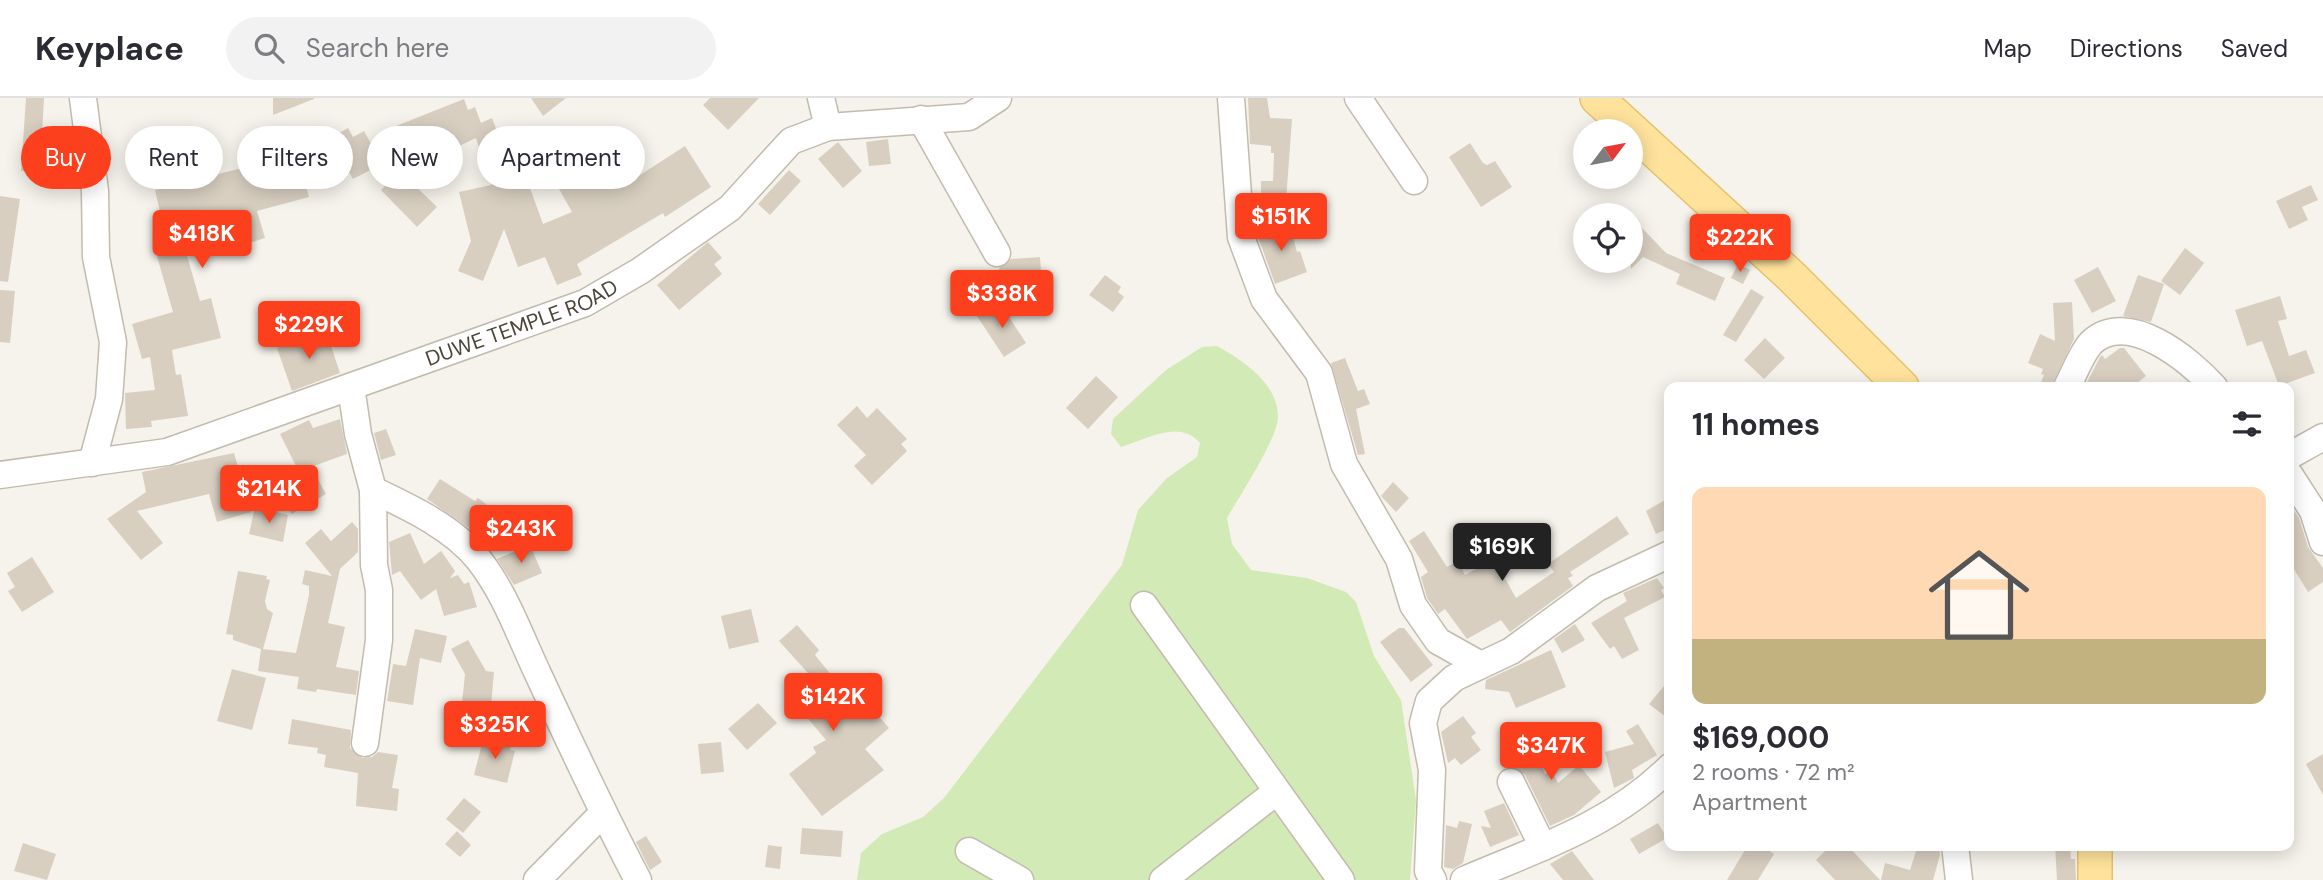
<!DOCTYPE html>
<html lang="en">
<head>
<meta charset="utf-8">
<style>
	body { margin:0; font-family:"DM Sans",sans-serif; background:#f2f2f3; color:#2b2b33; height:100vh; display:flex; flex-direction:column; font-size:26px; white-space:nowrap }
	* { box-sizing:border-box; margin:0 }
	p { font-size:23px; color:#7c7c81 }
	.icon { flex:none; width:38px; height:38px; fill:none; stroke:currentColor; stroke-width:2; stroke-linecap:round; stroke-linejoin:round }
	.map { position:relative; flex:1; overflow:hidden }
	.details { position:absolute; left:1664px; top:284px; width:630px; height:469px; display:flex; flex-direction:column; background:#fff; border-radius:14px; box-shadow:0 4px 18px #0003 }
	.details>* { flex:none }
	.banner { position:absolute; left:21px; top:28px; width:665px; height:63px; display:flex; gap:14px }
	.needle { width:46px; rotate:58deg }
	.buttons { position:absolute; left:1573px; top:21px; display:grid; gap:14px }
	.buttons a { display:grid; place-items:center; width:70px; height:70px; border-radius:50%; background:#fff; box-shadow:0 4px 18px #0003; font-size:35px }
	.price { position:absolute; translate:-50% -60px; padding:0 16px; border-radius:7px; background:#fc3f1d; color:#fff; font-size:23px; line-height:46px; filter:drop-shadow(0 2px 4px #0008) }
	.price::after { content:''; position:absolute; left:50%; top:42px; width:21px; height:16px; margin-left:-10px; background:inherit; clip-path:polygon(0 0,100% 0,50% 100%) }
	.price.on { background:#222; color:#fff }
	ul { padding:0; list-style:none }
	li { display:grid; align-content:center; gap:14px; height:371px; padding:0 28px }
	li span { display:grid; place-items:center; height:217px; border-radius:14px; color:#555 }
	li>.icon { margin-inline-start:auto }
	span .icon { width:126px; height:126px; fill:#fffc; stroke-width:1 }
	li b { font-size:30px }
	h2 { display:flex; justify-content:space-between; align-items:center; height:84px; padding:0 28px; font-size:30px }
	.pill { padding:0 24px; border-radius:32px; background:#fff; box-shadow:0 4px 18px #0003; font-size:24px; line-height:63px }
	.pill.on { background:#fc3f1d; color:#fff }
	header { display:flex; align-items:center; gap:42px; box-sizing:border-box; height:98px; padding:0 35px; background:#fff; border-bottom:2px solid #e1e1e2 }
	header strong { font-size:33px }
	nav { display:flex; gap:38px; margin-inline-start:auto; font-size:24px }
	.search { width:490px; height:63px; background:#f2f2f3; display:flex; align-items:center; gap:18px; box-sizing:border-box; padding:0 24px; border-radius:38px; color:#7c7c81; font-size:26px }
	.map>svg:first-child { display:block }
	.green { fill:#d2eab5 }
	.building { fill:#d8cfc1 }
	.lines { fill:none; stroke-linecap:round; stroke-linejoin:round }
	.minor-casing { stroke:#c2bbae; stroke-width:29 }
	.major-casing { stroke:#e6c16a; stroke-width:36 }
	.minor { stroke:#fff; stroke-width:26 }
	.major { stroke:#ffe39c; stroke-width:33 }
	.labels { text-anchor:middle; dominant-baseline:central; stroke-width:6; stroke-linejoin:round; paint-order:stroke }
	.street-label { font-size:21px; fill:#4b4439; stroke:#fff }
</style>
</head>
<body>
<header>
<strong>Keyplace</strong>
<div class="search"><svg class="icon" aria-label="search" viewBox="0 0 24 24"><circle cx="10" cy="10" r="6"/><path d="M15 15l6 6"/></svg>Search here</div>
<nav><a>Map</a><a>Directions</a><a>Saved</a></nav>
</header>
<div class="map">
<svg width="2323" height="782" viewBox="0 0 2323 782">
	<rect width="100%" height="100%" fill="#f6f3ec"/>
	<!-- green -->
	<path class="green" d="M 1217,248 C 1242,262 1278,285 1278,319 C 1278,340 1239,399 1227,420 L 1232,446 L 1251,472 L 1307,480 L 1346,494 L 1356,504 L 1374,558 L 1401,602 L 1416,702 L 1410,782 L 857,782 L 861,755 L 882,736 L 923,719 L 944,700 L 1122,467 L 1138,412 L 1167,380 L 1197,359 L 1200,345 C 1179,321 1148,341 1121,349 L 1111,336 L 1113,321 L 1166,272 L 1202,249 Z"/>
	<!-- building -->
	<g class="building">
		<path d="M 26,0 L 44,0 L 40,74 L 21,73 Z"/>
		<path d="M 273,0 L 314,0 L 314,1 L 273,17 Z"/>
		<path d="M 531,0 L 566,0 L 543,18 Z"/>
		<path d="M 710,0 L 759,0 L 728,32 L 703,7 Z"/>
		<path d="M 1248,0 L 1267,0 L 1270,20 L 1292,21 L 1286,103 L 1261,102 L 1261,83 L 1273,83 L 1274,55 L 1271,55 L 1271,48 L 1250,46 Z"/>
		<path d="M 464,1 L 468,12 L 475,9 L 481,25 L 492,20 L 505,54 L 516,51 L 543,126 L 572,114 L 545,66 L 590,34 L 623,88 L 685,48 L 711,89 L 665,119 L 663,115 L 577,166 L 582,177 L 557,187 L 545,159 L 518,169 L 504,131 L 483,183 L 458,173 L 471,143 L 459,94 L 491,87 L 476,40 L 402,75 L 437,109 L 417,129 L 381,92 L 437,36 L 407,52 L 396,28 Z"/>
		<path d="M 348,30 L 353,39 L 364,33 L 382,66 L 353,81 L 330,40 Z"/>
		<path d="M 888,41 L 891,66 L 869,68 L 866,44 Z"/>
		<path d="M 838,44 L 862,73 L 843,90 L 818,61 Z"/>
		<path d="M 1470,45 L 1483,65 L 1487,67 L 1495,63 L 1512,89 L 1481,109 L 1449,59 Z"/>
		<path d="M 295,47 L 309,99 L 257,113 L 265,140 L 246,146 L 237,116 L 215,122 L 213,118 L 178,126 L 200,203 L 211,200 L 221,240 L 172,252 L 176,277 L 181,276 L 188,318 L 151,323 L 152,329 L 126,331 L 125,295 L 155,292 L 150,259 L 142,261 L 132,226 L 173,214 L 154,148 L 167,145 L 155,92 L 262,65 L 260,57 Z"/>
		<path d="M 789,72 L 801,83 L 770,117 L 758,106 Z"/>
		<path d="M 2311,87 L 2318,102 L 2302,109 L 2308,122 L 2289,131 L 2276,103 Z"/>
		<path d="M 0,98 L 20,101 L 8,184 L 0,183 Z"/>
		<path d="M 1269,127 L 1270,132 L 1290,128 L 1297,154 L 1300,153 L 1307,174 L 1275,186 L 1257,136 L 1256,131 Z"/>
		<path d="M 1640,128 L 1666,155 L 1725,180 L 1715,203 L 1676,186 L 1680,176 L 1643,159 L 1631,171 L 1631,137 Z"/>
		<path d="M 708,144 L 722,160 L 714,166 L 722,176 L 679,212 L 657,187 Z"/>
		<path d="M 2185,150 L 2204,165 L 2180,197 L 2161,183 Z"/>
		<path d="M 1040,159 L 1042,188 L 1001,191 L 999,170 L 1011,161 Z"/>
		<path d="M 1738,166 L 1750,172 L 1743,186 L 1731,180 Z"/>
		<path d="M 2098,169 L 2116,203 L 2092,215 L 2074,182 Z"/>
		<path d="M 1105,177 L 1121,189 L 1118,194 L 1124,199 L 1113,214 L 1089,197 Z"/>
		<path d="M 2138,177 L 2164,186 L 2151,224 L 2123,218 Z"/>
		<path d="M 1751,191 L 1764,199 L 1736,244 L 1723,237 Z"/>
		<path d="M 0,192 L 15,193 L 10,245 L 0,244 Z"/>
		<path d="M 2280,198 L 2287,221 L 2278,223 L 2289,258 L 2306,252 L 2315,275 L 2279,288 L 2262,243 L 2247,248 L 2235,212 Z"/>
		<path d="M 999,204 L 1026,245 L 1004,259 L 977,218 Z"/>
		<path d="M 2072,204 L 2074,241 L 2051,289 L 2039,289 L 2044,277 L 2041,276 L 2043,271 L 2028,265 L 2040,236 L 2055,243 L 2053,205 Z"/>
		<path d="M 326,233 L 340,275 L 292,293 L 277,250 Z"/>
		<path d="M 1765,240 L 1785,260 L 1764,281 L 1744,262 Z"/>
		<path d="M 2120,250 L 2124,250 L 2146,278 L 2132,289 L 2089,289 L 2086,286 L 2100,259 L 2102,257 L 2105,261 Z"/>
		<path d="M 1345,260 L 1358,293 L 1364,291 L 1370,306 L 1356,311 L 1365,356 L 1358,357 L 1331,265 Z"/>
		<path d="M 1096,278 L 1118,299 L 1088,331 L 1066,310 Z"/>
		<path d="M 857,308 L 867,320 L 877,310 L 907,341 L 901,346 L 907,353 L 872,387 L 854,368 L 866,357 L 837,327 Z"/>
		<path d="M 340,321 L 347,356 L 311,369 L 326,396 L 292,416 L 280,396 L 303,382 L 280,336 L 309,322 L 313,330 Z"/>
		<path d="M 386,331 L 396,357 L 381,362 L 374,335 Z"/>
		<path d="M 234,355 L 251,414 L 217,424 L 209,396 L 137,413 L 163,445 L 141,462 L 107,421 L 146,394 L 142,374 Z"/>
		<path d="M 440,381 L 475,403 L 478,400 L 499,416 L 482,439 L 427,401 Z"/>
		<path d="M 1393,384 L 1409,400 L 1396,414 L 1381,398 Z"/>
		<path d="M 1670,399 L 1670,430 L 1656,436 L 1646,413 Z"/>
		<path d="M 2289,405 L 2299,420 L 2308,449 L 2323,470 L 2323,484 L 2308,494 L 2289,463 Z"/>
		<path d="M 255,409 L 288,417 L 283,444 L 249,436 Z"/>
		<path d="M 1617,418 L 1629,436 L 1570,474 L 1573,478 L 1568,480 L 1573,488 L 1510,534 L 1501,522 L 1467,541 L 1445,511 L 1438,516 L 1427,500 L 1421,479 L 1428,474 L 1409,443 L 1424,433 L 1447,469 L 1458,463 L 1465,477 L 1494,461 L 1516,500 L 1554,474 L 1548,466 Z"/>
		<path d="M 352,424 L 358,431 L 358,454 L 340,471 L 328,525 L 345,529 L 336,569 L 359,573 L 356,597 L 317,591 L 316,594 L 297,591 L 299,579 L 258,573 L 261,551 L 233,542 L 233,537 L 226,536 L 238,473 L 267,478 L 266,481 L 270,482 L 265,503 L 267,511 L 273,515 L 263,551 L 296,555 L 309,497 L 309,488 L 302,486 L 305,472 L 332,478 L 305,445 L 321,431 L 331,443 Z"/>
		<path d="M 410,435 L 424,466 L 441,453 L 455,473 L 450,480 L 458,477 L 464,486 L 469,484 L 477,509 L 444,518 L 436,491 L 421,502 L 400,473 L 392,477 L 389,444 Z"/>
		<path d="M 530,447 L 542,475 L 514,487 L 497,461 Z"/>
		<path d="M 32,459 L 54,494 L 22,514 L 8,493 L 15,489 L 7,475 Z"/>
		<path d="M 1657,480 L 1664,490 L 1661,492 L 1665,499 L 1624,520 L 1639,552 L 1622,561 L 1614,548 L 1610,551 L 1591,525 L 1627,503 L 1623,495 Z"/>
		<path d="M 751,511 L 759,544 L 729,551 L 721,518 Z"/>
		<path d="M 1575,526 L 1585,542 L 1562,555 L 1554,541 Z"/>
		<path d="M 797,527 L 819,552 L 815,557 L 845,594 L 870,620 L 876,615 L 889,630 L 865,651 L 884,672 L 822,718 L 789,676 L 816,655 L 813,649 L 826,642 L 805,617 L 818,606 L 799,582 L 808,575 L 779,543 Z"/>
		<path d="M 1399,530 L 1404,530 L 1433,567 L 1411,584 L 1380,544 Z"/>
		<path d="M 415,531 L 447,538 L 441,565 L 420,560 L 413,607 L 387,603 L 393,566 L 406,568 Z"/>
		<path d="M 468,542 L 486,573 L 494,574 L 491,608 L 462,605 L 465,576 L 451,551 Z"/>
		<path d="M 1551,552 L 1566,589 L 1516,610 L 1509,594 L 1485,591 L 1486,582 Z"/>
		<path d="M 232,571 L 266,580 L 252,632 L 217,623 Z"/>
		<path d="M 1670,581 L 1670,622 L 1649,606 Z"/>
		<path d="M 758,605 L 777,625 L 747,652 L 728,631 Z"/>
		<path d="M 1463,618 L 1476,635 L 1471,639 L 1481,652 L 1461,667 L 1455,660 L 1448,665 L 1441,634 Z"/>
		<path d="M 292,621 L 351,632 L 350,650 L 362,660 L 372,659 L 378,654 L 398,657 L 392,690 L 399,691 L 397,713 L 356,708 L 358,675 L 324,669 L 326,657 L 317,655 L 318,650 L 288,646 Z"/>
		<path d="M 1638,626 L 1657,657 L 1632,672 L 1634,680 L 1614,690 L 1605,654 L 1634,646 L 1626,633 Z"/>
		<path d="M 1527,631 L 1545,676 L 1552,673 L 1558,685 L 1579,667 L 1601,694 L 1574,717 L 1550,728 L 1525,677 L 1512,668 L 1504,649 L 1518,644 L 1515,635 Z"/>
		<path d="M 491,641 L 511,647 L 510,652 L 515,653 L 507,685 L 474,677 L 483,642 L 490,644 Z"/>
		<path d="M 721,644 L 724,674 L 701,676 L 698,646 Z"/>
		<path d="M 2323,656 L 2323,697 L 2306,666 Z"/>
		<path d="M 464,700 L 481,714 L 463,735 L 446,721 Z"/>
		<path d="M 1504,705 L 1519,737 L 1490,749 L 1481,728 L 1491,730 L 1484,713 Z"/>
		<path d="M 1459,723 L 1472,726 L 1463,765 L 1453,771 L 1444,769 L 1446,727 L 1457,730 Z"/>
		<path d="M 1658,725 L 1667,740 L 1639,756 L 1630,741 Z"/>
		<path d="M 802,730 L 843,733 L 841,759 L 800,756 Z"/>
		<path d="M 457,733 L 471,747 L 460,759 L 445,746 Z"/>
		<path d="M 646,738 L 662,764 L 650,772 L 636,744 Z"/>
		<path d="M 23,745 L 56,756 L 47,782 L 14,773 Z"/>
		<path d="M 768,747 L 782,749 L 780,771 L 765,769 Z"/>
		<path d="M 1748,747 L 1761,747 L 1774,756 L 1758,782 L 1727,782 Z"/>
		<path d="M 1831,747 L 1847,747 L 1880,782 L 1835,782 L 1816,762 Z"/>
		<path d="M 1918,747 L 1939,747 L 1940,757 L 1933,782 L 1881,782 L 1885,765 L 1910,772 Z"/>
		<path d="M 2055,747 L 2070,747 L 2071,761 L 2075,761 L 2076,782 L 2057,782 Z"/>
		<path d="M 1572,753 L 1594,782 L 1563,782 L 1550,766 Z"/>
	</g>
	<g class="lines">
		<defs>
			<g id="minor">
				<path d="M 83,0 L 95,93 L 96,159 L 113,244 L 109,301 L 92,365"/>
				<path d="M 821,0 L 828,29"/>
				<path d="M 1231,0 L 1241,139 L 1264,201 L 1319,275 L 1344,366 L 1399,461 L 1413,507 L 1438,543 L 1479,566"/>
				<path d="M 1358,0 L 1414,83"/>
				<path d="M 921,21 L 997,155"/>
				<path d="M 351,289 L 358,336 L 373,392 L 374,467 L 379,492 L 379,542 L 365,645"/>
				<path d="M 2067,289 C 2074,276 2081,256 2091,245 C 2127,210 2190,262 2214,289"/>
				<path d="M 2289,358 L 2323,339"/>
				<path d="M 2289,376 L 2313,413 L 2323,444"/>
				<path id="s1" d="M 0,377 L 167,354 L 585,205 L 640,173 L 730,110 L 791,43 L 828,29 L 969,19 L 998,0"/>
				<path d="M 373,392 C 409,409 454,430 479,462 C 505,495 520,538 538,576 C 570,645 602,714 638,782"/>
				<path d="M 1144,507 L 1341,782"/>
				<path d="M 1511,684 L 1543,749"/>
				<path d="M 1955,747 L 1959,782"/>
				<path d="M 969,753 L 1020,782"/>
				<path d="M 537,782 L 603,715"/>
				<path d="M 1163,782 L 1276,694"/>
				<path d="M 1433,782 L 1428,773 L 1432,672 L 1423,625 L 1429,603 L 1454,580 L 1511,553 L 1597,490 L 1670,456"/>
				<path d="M 1464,782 C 1539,750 1610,728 1670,669"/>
			</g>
			<g id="major">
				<path d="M 1597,0 L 1791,178 L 1902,289"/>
				<path d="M 2095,747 L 2095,782"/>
			</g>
		</defs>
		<!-- minor casing -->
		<use href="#minor" class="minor-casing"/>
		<!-- major casing -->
		<use href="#major" class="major-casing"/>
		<!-- minor -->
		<use href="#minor" class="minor"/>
		<!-- major -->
		<use href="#major" class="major"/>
	</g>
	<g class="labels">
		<!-- street labels -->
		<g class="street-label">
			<text stroke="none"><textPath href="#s1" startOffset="546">DUWE TEMPLE ROAD</textPath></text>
		</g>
	</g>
</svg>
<div class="buttons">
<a><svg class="needle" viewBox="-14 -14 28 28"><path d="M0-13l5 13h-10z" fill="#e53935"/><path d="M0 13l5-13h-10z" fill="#7c7c81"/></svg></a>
<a><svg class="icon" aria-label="locate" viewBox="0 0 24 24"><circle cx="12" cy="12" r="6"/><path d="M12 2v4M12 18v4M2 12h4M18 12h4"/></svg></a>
</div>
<b class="price" style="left:1281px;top:155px">$151K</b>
<b class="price" style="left:202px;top:172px">$418K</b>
<b class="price" style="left:1740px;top:176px">$222K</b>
<b class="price" style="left:1002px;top:232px">$338K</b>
<b class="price" style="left:309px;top:263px">$229K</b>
<b class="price" style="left:269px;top:427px">$214K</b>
<b class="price" style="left:521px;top:467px">$243K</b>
<b class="price on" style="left:1502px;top:485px">$169K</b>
<b class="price" style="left:833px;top:635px">$142K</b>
<b class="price" style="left:495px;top:663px">$325K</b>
<b class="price" style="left:1551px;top:684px">$347K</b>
<div class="banner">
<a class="pill on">Buy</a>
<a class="pill">Rent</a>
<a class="pill">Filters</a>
<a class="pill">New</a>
<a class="pill">Apartment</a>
</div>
<section class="details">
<h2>11 homes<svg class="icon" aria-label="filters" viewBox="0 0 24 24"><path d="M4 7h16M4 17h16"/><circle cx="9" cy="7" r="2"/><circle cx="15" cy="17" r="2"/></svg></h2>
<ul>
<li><span style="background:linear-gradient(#ffd9b3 70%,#c2b280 0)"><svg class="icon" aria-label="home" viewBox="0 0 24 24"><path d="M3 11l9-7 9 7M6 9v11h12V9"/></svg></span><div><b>$169,000</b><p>2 rooms · 72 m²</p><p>Apartment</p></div></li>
</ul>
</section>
</div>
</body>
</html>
